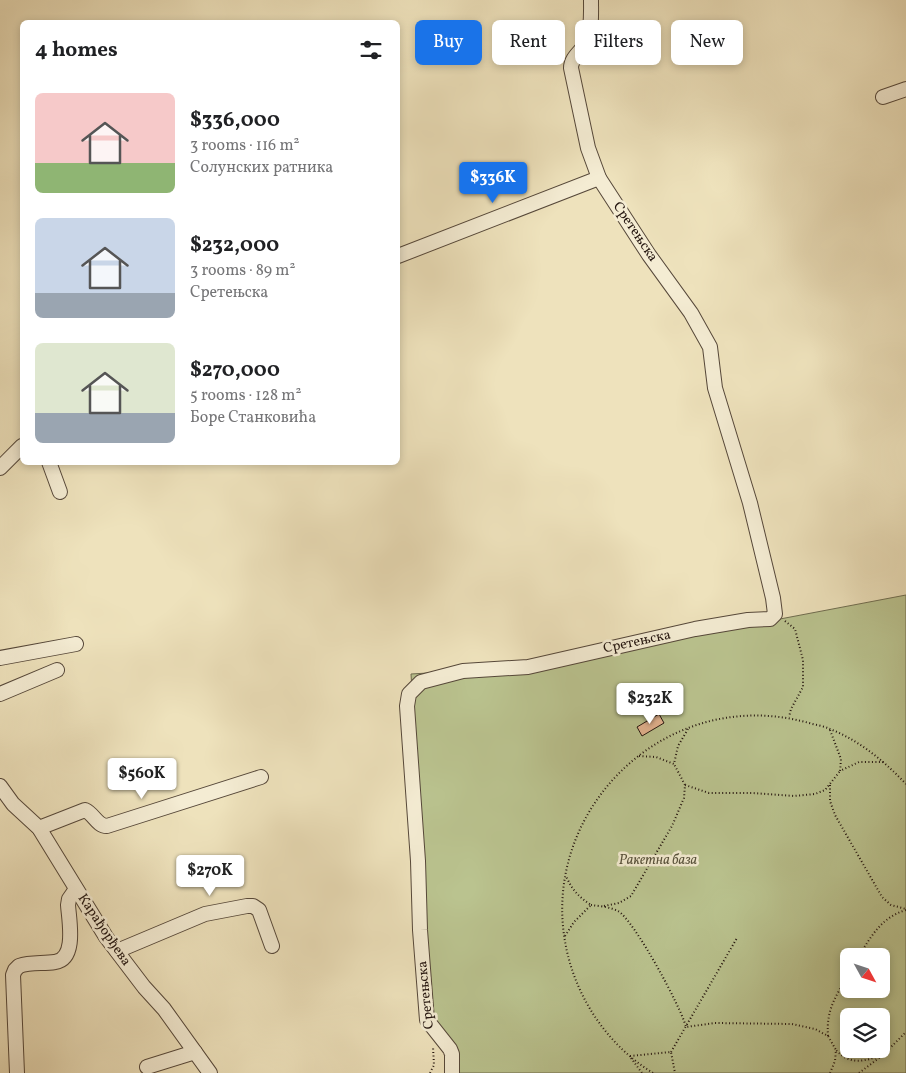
<!DOCTYPE html>
<html lang="en">
<head>
<meta charset="utf-8">
<style>
	body { margin:0; font-family:Vollkorn,serif; background:#f6f6f6; color:#202124; height:100vh; display:flex; flex-direction:column; font-size:19px; white-space:nowrap }
	* { box-sizing:border-box; margin:0 }
	p { font-size:16px; color:#757577 }
	.icon { flex:none; width:28px; height:28px; fill:none; stroke:currentColor; stroke-width:2; stroke-linecap:round; stroke-linejoin:round }
	.map { position:relative; flex:1; overflow:hidden }
	.details { position:absolute; left:20px; top:20px; width:380px; height:445px; display:flex; flex-direction:column; background:#fff; border-radius:8px; box-shadow:0 2px 8px #0003 }
	.details>* { flex:none }
	.guide { position:absolute; left:415px; top:20px; width:415px; height:45px; display:flex; gap:10px }
	.needle { width:32px; rotate:130deg }
	.buttons { position:absolute; left:840px; top:948px; display:grid; gap:10px }
	.buttons a { display:grid; place-items:center; width:50px; height:50px; border-radius:8px; background:#fff; box-shadow:0 2px 8px #0003; font-size:25px }
	.price { position:absolute; translate:-50% -42px; padding:0 11px; border-radius:5px; background:#fff; color:#222; font-size:16px; line-height:32px; filter:drop-shadow(0 1px 2px #0008) }
	.price::after { content:''; position:absolute; left:50%; top:30px; width:15px; height:11px; margin-left:-8px; background:inherit; clip-path:polygon(0 0,100% 0,50% 100%) }
	.price.on { background:#1a73e8; color:#fff }
	ul { padding:0; list-style:none }
	li { display:flex; align-items:center; gap:15px; height:125px; padding:0 15px }
	li span { display:grid; place-items:center; flex:none; width:140px; height:100px; border-radius:8px; color:#555 }
	li>.icon { margin-inline-start:auto }
	span .icon { width:60px; height:60px; fill:#fffc; stroke-width:1 }
	li b { font-size:21px }
	h2 { display:flex; justify-content:space-between; align-items:center; height:60px; padding:0 15px; font-size:21px }
	.pill { padding:0 18px; border-radius:8px; background:#fff; box-shadow:0 2px 8px #0003; font-size:18px; line-height:45px }
	.pill.on { background:#1a73e8; color:#fff }
	.map>svg:first-child { display:block }
	.green { fill:#bac38f; stroke:#6e6c4f; fill-rule:evenodd }
	.building { fill:#e5b491; stroke:#23150f }
	.lines { fill:none; stroke-linecap:round; stroke-linejoin:round }
	.minor-casing { stroke:#56483a; stroke-width:16 }
	.path { stroke:#23150f; stroke-width:2; stroke-dasharray:1 2.5; stroke-linecap:butt }
	.minor { stroke:#f4ecd3; stroke-width:14 }
	.labels { text-anchor:middle; dominant-baseline:central; stroke-width:5; stroke-linejoin:round; paint-order:stroke }
	.street-label { font-size:14px; fill:#23150f; stroke:#f4ecd3 }
	.park-label { font-size:14px; font-style:italic; fill:#58523c; stroke:#f4ecd3 }
</style>
</head>
<body>
<div class="map">
<svg width="906" height="1073" viewBox="0 0 906 1073">
	<rect width="100%" height="100%" fill="#eee2bc"/>
	<filter id="stains"><feTurbulence type="fractalNoise" baseFrequency=".004" numOctaves="4"/><feColorMatrix values="0 0 0 0 .2 0 0 0 0 .09 0 0 0 0 .02 0 0 0 .5 -.17"/></filter>
	<radialGradient id="worn" r=".72"><stop offset=".6" stop-color="#630" stop-opacity="0"/><stop offset="1" stop-color="#630" stop-opacity=".3"/></radialGradient>
	<!-- green -->
	<path class="green" d="M 906,595 L 906,1073 L 457,1073 L 432,1020 L 411,674 L 528,667 ZM 849,956 L 881,956 L 881,989 L 849,989 ZM 849,1016 L 881,1016 L 881,1049 L 849,1049 Z"/>
	<!-- building -->
	<path class="building" d="M 659,714 L 664,723 L 642,736 L 637,727 Z"/>
	<g class="lines">
		<defs>
			<g id="minor">
				<path d="M 883,97 L 906,89"/>
				<path d="M 398,256 L 599,178"/>
				<path d="M 49,462 L 60,492"/>
				<path d="M 0,468 L 22,446"/>
				<path d="M 0,658 L 76,644"/>
				<path d="M 0,694 L 57,670"/>
				<path d="M 0,786 L 13,804 L 39,828 L 106,937 L 144,987 L 164,1009 L 210,1073"/>
				<path d="M 39,828 L 85,810 C 94,814 97,826 107,826 L 261,777"/>
				<path d="M 117,951 L 205,914 L 247,906 L 253,906 L 259,910 L 272,946"/>
				<path d="M 147,1067 L 195,1052"/>
				<path d="M 17,1073 L 13,975 L 15,970 L 19,966 C 31,962 43,964 55,962 C 77,959 69,920 68,905 L 69,899 L 76,889"/>
				<path d="M 452,1073 L 452,1054 L 450,1049 L 427,1020 L 420,930 L 418,861 L 407,706 L 409,694 L 421,682 L 463,671 L 528,667 L 695,629 L 748,620 L 770,619 L 775,614 L 773,598 L 750,503 L 715,388 L 710,347 L 691,313 L 649,255 L 599,178 L 588,148 L 571,68 C 571,56 583,51 587,41 C 592,28 591,13 591,0"/>
			</g>
		</defs>
		<!-- minor casing -->
		<use href="#minor" class="minor-casing"/>
		<!-- path -->
		<g class="path">
			<path d="M 785,621 L 795,629 L 803,660 L 803,687 L 791,709 L 789,717"/>
			<path d="M 830,730 L 841,759 L 840,771 L 859,762 L 885,762"/>
			<path d="M 639,756 L 656,757 L 674,764 L 678,746 L 688,729"/>
			<path d="M 685,785 L 709,793 L 752,793 L 794,796 L 815,794 L 825,790 L 840,771"/>
			<path d="M 830,785 L 830,801 L 835,815 L 882,897 L 891,905 L 906,909"/>
			<path d="M 591,905 C 599,906 610,907 618,911 C 634,920 681,1007 686,1027 L 715,1023 L 792,1024 L 815,1029 L 828,1036 L 836,1050"/>
			<path d="M 604,906 L 619,903 L 631,896 L 672,826 L 684,798 L 685,785 L 674,764"/>
			<path d="M 565,936 L 574,922 L 591,905 C 579,897 572,890 566,876"/>
			<path d="M 859,956 C 871,936 882,917 906,910"/>
			<path d="M 828,1036 C 826,1009 836,996 849,974"/>
			<path d="M 671,1052 L 737,938"/>
			<path d="M 630,1056 L 671,1052 L 675,1073"/>
			<path d="M 631,1058 L 642,1073"/>
			<path d="M 430,1073 L 434,1065 L 433,1047"/>
			<path d="M 653,1073 C 617,1051 590,1017 575,978 C 519,830 656,680 809,723 C 816,725 824,726 830,729 C 860,741 884,761 906,784"/>
			<path d="M 830,1073 L 835,1061 L 836,1050 C 851,1066 864,1061 883,1055"/>
			<path d="M 859,1073 L 883,1055 L 906,1032"/>
		</g>
		<!-- minor -->
		<use href="#minor" class="minor"/>
	</g>
	<g class="labels">
		<!-- street labels -->
		<g class="street-label">
			<text transform="translate(635 232) rotate(56)">Сретењска</text>
			<text transform="translate(637 642) rotate(-12)">Сретењска</text>
			<text transform="translate(104 930) rotate(56)">Карађорђева</text>
			<text transform="translate(426 995) rotate(-96)">Сретењска</text>
		</g>
		<!-- park labels -->
		<g class="park-label">
			<text x="658" y="860">Ракетна база</text>
		</g>
	</g>
	<rect width="100%" height="100%" filter="url(#stains)"/>
	<rect width="100%" height="100%" fill="url(#worn)"/>
</svg>
<div class="buttons">
<a><svg class="needle" viewBox="-14 -14 28 28"><path d="M0-13l5 13h-10z" fill="#e53935"/><path d="M0 13l5-13h-10z" fill="#757577"/></svg></a>
<a><svg class="icon" aria-label="layers" viewBox="0 0 24 24"><path d="M12 4l9 5-9 5-9-5zM3 14l9 5 9-5"/></svg></a>
</div>
<b class="price on" style="left:493px;top:204px">$336K</b>
<b class="price" style="left:650px;top:725px">$232K</b>
<b class="price" style="left:142px;top:800px">$560K</b>
<b class="price" style="left:210px;top:897px">$270K</b>
<div class="guide">
<a class="pill on">Buy</a>
<a class="pill">Rent</a>
<a class="pill">Filters</a>
<a class="pill">New</a>
</div>
<section class="details">
<h2>4 homes<svg class="icon" aria-label="filters" viewBox="0 0 24 24"><path d="M4 7h16M4 17h16"/><circle cx="9" cy="7" r="2"/><circle cx="15" cy="17" r="2"/></svg></h2>
<ul>
<li><span style="background:linear-gradient(#f6c9c9 70%,#8fb573 0)"><svg class="icon" aria-label="home" viewBox="0 0 24 24"><path d="M3 11l9-7 9 7M6 9v11h12V9"/></svg></span><div><b>$336,000</b><p>3 rooms · 116 m²</p><p>Солунских ратника</p></div></li>
<li><span style="background:linear-gradient(#c9d6e8 75%,#9aa5b1 0)"><svg class="icon" aria-label="home" viewBox="0 0 24 24"><path d="M3 11l9-7 9 7M6 9v11h12V9"/></svg></span><div><b>$232,000</b><p>3 rooms · 89 m²</p><p>Сретењска</p></div></li>
<li><span style="background:linear-gradient(#dfe7d0 70%,#9aa5b1 0)"><svg class="icon" aria-label="home" viewBox="0 0 24 24"><path d="M3 11l9-7 9 7M6 9v11h12V9"/></svg></span><div><b>$270,000</b><p>5 rooms · 128 m²</p><p>Боре Станковића</p></div></li>
</ul>
</section>
</div>
</body>
</html>
